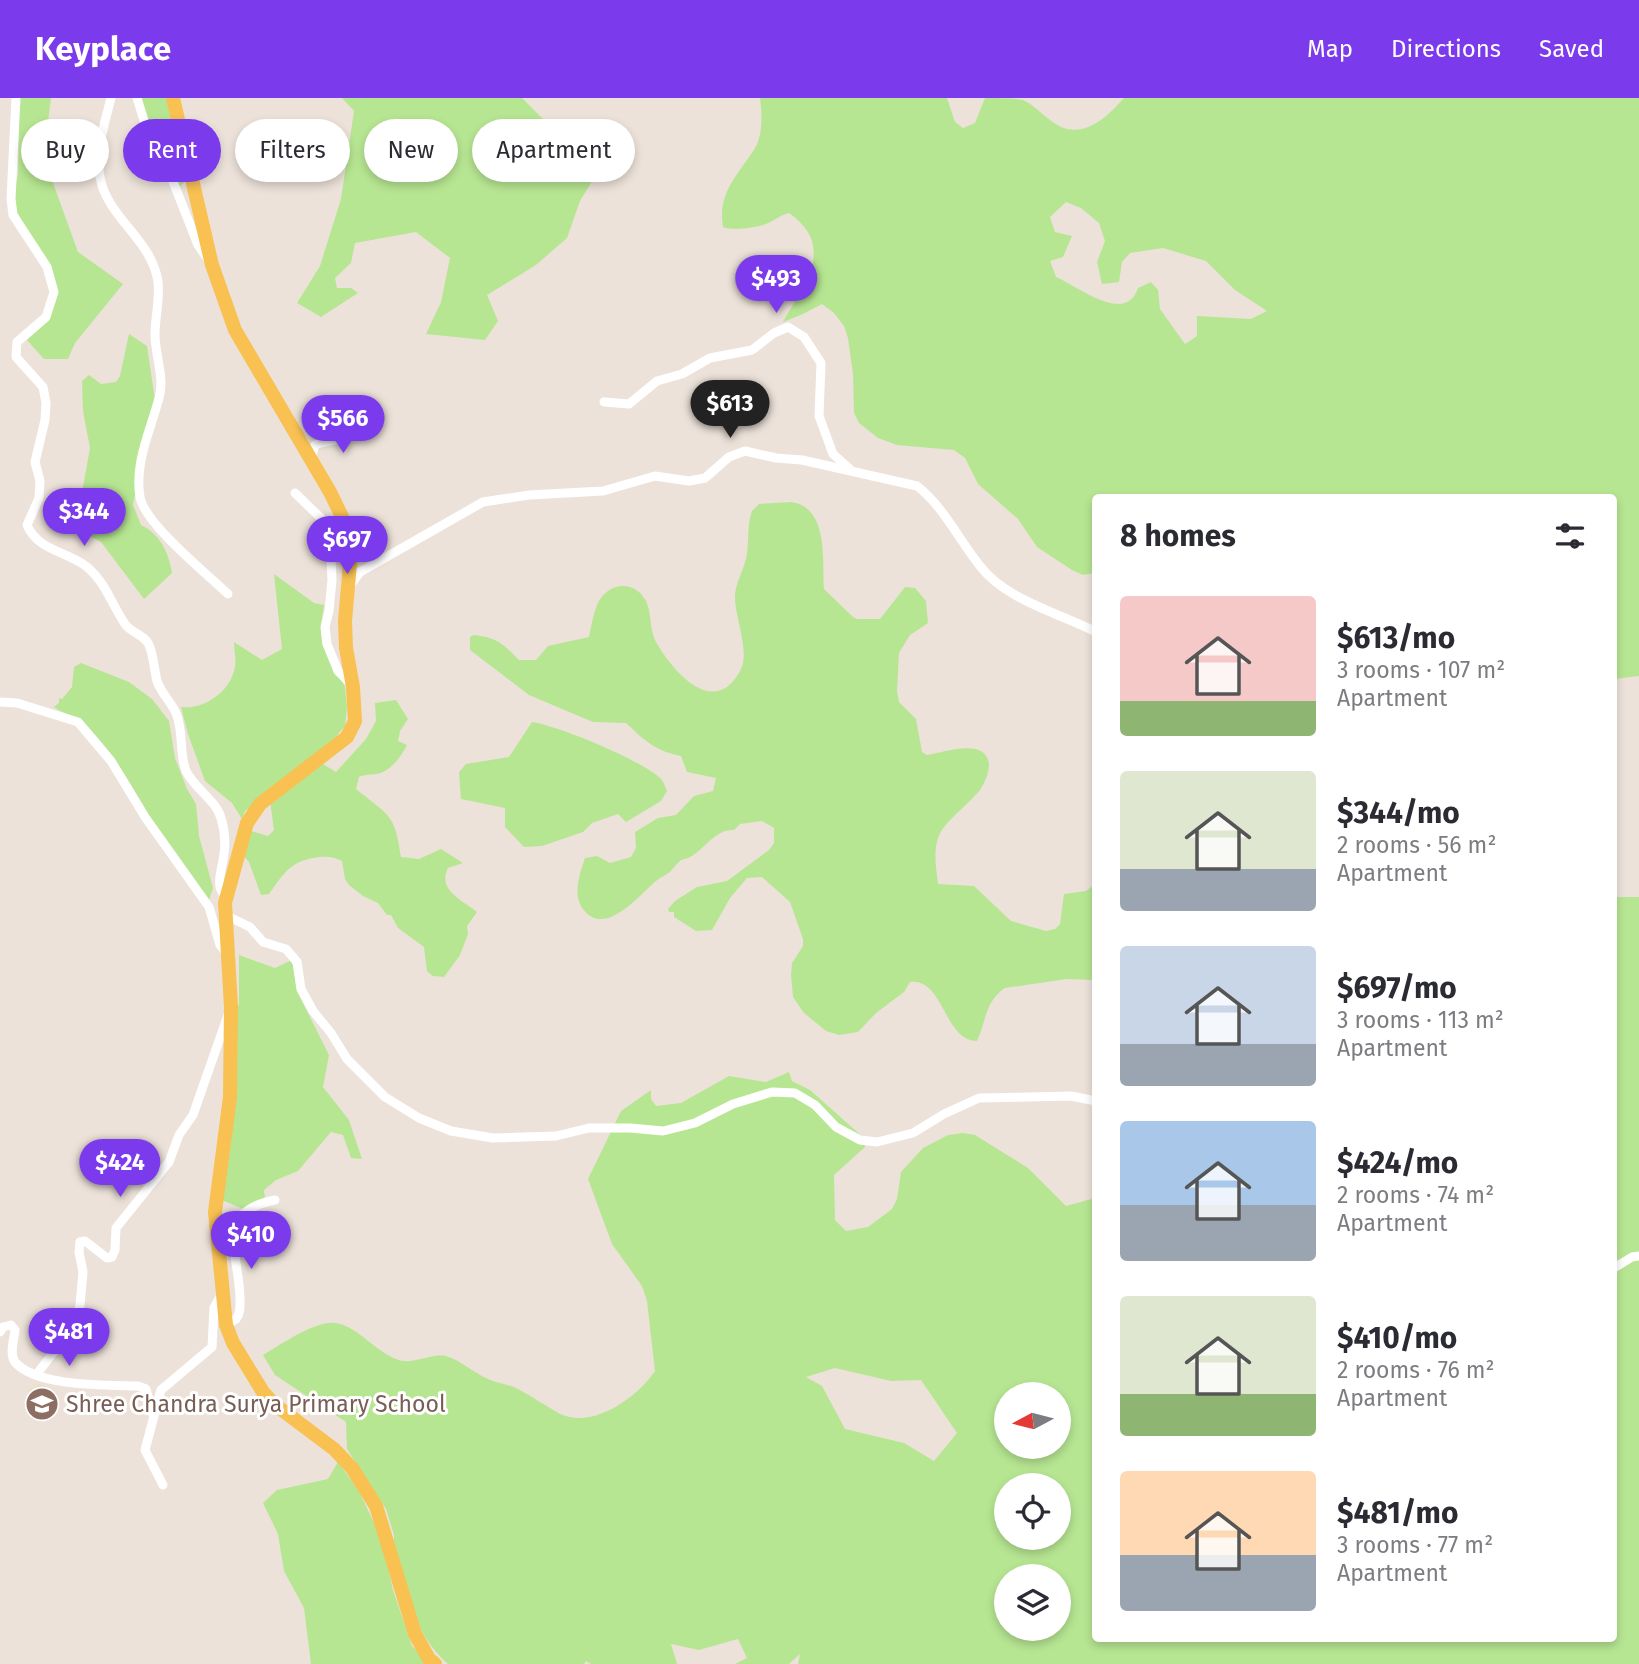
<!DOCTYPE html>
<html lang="en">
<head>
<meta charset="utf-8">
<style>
	body { margin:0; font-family:"Fira Sans",sans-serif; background:#f2f2f3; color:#2b2b33; height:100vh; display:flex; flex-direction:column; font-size:26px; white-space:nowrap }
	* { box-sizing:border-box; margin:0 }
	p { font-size:23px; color:#7c7c81 }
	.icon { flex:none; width:38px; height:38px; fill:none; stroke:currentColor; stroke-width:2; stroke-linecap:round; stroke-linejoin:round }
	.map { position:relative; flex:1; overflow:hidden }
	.details { position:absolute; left:1092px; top:396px; width:525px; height:1148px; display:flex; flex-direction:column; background:#fff; border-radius:7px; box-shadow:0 4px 10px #0003 }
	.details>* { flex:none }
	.banner { position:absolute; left:21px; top:21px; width:665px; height:63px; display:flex; gap:14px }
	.needle { width:46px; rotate:263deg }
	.controls { position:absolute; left:994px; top:1284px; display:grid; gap:14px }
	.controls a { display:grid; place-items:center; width:77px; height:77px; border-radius:50%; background:#fff; box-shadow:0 4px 10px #0003; font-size:35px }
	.price { position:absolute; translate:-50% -60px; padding:0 16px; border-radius:24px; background:#7c3aed; color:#fff; font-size:23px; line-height:46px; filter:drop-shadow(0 2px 4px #0008) }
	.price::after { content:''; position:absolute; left:50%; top:42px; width:21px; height:16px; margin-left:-10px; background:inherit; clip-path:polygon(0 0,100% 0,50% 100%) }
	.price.on { background:#222; color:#fff }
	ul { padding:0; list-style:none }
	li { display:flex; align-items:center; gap:21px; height:175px; padding:0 28px }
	li span { display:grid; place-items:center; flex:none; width:196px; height:140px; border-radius:7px; color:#555 }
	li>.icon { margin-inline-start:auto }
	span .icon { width:84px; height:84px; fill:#fffc; stroke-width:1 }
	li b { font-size:30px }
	h2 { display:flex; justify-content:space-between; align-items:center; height:84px; padding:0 28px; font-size:30px }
	.chip { padding:0 24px; border-radius:32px; background:#fff; box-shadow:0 4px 10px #0003; font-size:24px; line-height:63px }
	.chip.on { background:#7c3aed; color:#fff }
	header { display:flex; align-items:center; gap:42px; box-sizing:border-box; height:98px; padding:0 35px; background:#7c3aed; color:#fff }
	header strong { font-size:33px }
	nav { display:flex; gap:38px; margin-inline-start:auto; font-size:24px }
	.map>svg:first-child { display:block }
	.education { fill:#efdec7 }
	.green { fill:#b7e692; fill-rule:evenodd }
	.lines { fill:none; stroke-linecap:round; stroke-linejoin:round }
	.street { stroke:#fff; stroke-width:9 }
	.primary { stroke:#f8c152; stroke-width:14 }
	.labels { text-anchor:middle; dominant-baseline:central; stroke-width:6; stroke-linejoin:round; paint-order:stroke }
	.education-label { font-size:23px; fill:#785e54; stroke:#fff; text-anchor:start }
</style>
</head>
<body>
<header>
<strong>Keyplace</strong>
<nav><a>Map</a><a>Directions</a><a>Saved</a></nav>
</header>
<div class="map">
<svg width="1639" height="1566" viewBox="0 0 1639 1566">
	<rect width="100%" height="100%" fill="#ece2d9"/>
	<!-- education -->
	<path class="education" d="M 41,1285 L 46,1298 L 54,1309 L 52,1322 L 44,1320 L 41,1314 L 35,1314 L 28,1292 Z"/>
	<!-- green -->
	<g class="green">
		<path d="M 19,0 L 51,0 L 47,32 L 52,82 L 78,154 L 123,186 L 75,245 L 68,261 L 44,261 L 27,242 L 48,223 L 55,202 L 36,149 L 17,114 L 14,94 L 18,76 Z"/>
		<path d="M 140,0 L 169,0 L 191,78 L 178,90 L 149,28 Z"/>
		<path d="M 342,0 L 522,0 L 597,75 L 580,103 L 567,140 L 536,167 L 487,197 L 498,223 L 485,242 L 426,236 L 441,204 L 450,160 L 416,134 L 355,145 L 351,165 L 335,180 L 337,190 L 351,190 L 358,195 L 321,219 L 297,205 L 320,168 L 341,101 L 354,13 Z"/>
		<path d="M 760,0 L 947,0 L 955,24 L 963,30 L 975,25 L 985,0 C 996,0 1014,0 1023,2 C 1036,8 1046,21 1059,28 C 1085,41 1108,18 1124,0 L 1639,0 L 1639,578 L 1614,581 L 1614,399 L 1096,399 L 1095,475 L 1083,477 L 1072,472 L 1037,449 L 1018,421 L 978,386 L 965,360 L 954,352 L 897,347 L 878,340 L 859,325 L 854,315 L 853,276 L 848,240 L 844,228 L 834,215 L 822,206 L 803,216 L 783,224 C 804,186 837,149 789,115 C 779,117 773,124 763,127 C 752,130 733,133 723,129 C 717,94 739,76 755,50 C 763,37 762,14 760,0 ZM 1066,104 L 1081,110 L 1099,125 L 1105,143 L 1097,164 L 1102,186 L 1119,184 L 1122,164 L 1130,155 L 1163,150 L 1206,163 L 1235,192 L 1267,213 L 1251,221 L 1197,218 L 1197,238 L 1185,246 L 1160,211 L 1158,192 L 1151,184 L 1138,190 C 1126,227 1079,189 1056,179 L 1050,163 L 1063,159 L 1072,138 L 1055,134 L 1050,119 Z"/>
		<path d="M 129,236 L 147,248 L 155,302 L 133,407 L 141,427 C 160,436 169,455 172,475 L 144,501 L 101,444 L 87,436 L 73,423 L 73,416 L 83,389 L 90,350 L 83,313 L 82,283 L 89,277 L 101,286 L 116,284 L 120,278 Z"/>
		<path d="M 791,404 C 829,409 822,462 824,491 L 853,519 L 857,521 L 880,521 L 905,489 L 915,490 L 926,503 L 928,525 L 910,537 L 899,555 L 897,593 L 899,604 L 916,621 L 922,654 L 927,657 C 945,654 986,639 989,666 C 989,674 985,685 980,692 C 969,706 952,717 942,732 C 932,747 936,769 938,786 L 974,788 L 1011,823 L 1046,833 L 1055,831 L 1060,826 L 1064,796 L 1086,793 L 1095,786 L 1095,882 L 1067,881 L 1005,890 C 985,903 986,924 977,943 C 944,943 944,880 910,884 L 904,894 L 876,915 L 858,934 L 839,937 L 826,933 L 804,915 L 793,899 L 791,877 L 792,865 L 803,848 L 803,841 L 790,804 L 762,779 L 747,780 L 730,800 L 712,832 L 696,833 L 674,819 L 674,814 L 669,814 L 668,811 L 675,803 L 697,789 L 727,783 L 769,752 L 774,745 L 774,730 L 762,723 L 740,726 L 734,732 C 715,731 705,751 690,759 C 687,761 682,761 680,763 C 676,766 672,772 670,774 C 666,777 661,779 656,783 C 640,796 605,841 583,811 C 572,797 580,775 585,760 L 597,758 L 610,765 L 631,759 L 636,750 L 635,734 L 658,720 L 676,717 L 694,698 L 713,693 L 716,680 L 687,674 L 681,658 C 655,653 644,642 626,625 L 593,624 L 529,597 L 470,552 L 470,539 L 474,537 C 498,540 502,545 519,562 L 536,562 L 548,548 L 589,539 C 591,529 593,517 597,507 C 606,485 634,480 646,503 C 652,515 649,531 656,544 C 674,575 715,622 741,571 C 750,552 734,518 735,497 C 736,483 745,470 747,456 C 749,442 747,427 752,413 L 759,406 Z"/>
		<path d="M 274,476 L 314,505 L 324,507 L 321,527 L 322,546 L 345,589 L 347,610 L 345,628 L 332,643 L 245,713 L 242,721 L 232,705 L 205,683 L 188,636 L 181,609 C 203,612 228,595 234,573 C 237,564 234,552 234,544 L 262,562 L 282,551 Z"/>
		<path d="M 81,565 L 129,584 L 152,601 L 169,623 L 175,660 L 187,691 L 196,706 L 199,738 L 213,790 L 209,802 C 158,752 137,678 86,627 C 78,618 63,616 54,609 L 59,605 L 59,600 L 62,601 L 72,589 L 74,569 Z"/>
		<path d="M 396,602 L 408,621 L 400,633 L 398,643 L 407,647 C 401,659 391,673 377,676 C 370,677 366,676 359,679 L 356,691 C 389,718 395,715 401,759 L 419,761 L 441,751 L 463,765 L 448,770 C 437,792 462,802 477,814 L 467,828 L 468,836 L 460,857 L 444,879 L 433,878 L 427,873 L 424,849 L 398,830 L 391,817 L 387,817 L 378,805 L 363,798 L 349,787 L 345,781 L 342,763 C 335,759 328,758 320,759 C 291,762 285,774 269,796 L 261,797 L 249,764 L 243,757 L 251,733 L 268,738 L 274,732 L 270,703 L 323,666 L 336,674 L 366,641 L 376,623 L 375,605 Z"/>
		<path d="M 532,624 C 559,628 638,661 659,679 C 663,682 665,688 667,693 L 661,703 L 626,724 L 618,716 L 592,725 L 583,734 L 542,748 L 524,749 L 505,729 L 505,710 L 461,701 L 459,674 L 466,666 L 509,659 Z"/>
		<path d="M 1614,799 L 1639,799 L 1639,1566 L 798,1566 L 800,1556 L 789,1566 L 735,1566 L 747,1560 L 738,1541 L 699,1552 L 671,1546 L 677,1566 L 591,1566 L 586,1563 L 584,1566 L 448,1566 C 411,1533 407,1494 394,1448 L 394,1437 L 386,1411 L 347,1351 L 346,1324 L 275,1277 L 263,1257 C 280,1247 316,1222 335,1225 C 357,1227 376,1255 399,1262 C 413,1267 434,1254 446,1258 C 462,1263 474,1275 488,1281 C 497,1285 506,1286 514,1289 C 528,1296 543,1306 555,1313 C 589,1335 637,1300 655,1273 L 647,1203 L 642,1188 L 612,1146 L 588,1081 L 621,1013 L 651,992 L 651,1001 L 656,1008 L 681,1005 L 729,978 L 766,984 L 789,974 L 792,983 L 810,992 L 864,1040 L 865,1049 L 834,1077 L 835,1122 L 846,1133 L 868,1129 L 892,1111 L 897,1101 L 901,1074 L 923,1050 L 948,1037 L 963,1035 L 975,1037 L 1028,1070 L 1066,1108 L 1095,1100 L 1096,1540 L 1614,1540 ZM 835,1270 L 891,1283 L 921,1282 L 957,1335 L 934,1363 L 904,1345 L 845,1331 L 822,1288 L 806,1279 ZM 1006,1297 L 1059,1297 L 1059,1349 L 1006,1349 ZM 1006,1388 L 1059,1388 L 1059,1440 L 1006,1440 ZM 1006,1479 L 1059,1479 L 1059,1531 L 1006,1531 Z"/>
		<path d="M 239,857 L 275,870 L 292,862 L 297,893 L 329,957 L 323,989 L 349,1022 L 362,1061 L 351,1060 L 343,1037 L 331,1034 L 298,1073 L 276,1082 L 264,1092 L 265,1099 L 243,1111 L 222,1102 C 236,1035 234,977 235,909 L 239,907 Z"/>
		<path d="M 338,1364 L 359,1393 L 382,1442 L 393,1492 L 412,1548 L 429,1566 L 311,1566 L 304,1510 L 284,1473 L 278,1436 L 263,1405 L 277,1392 L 328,1381 Z"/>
	</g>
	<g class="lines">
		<!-- street -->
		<g class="street">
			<path d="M 16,0 L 11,101 L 13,117 L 47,169 L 54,194 L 46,219 L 17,244 L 16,259 L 43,289 L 46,305 L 45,322 L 35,364 L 40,383 L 39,400 L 27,427 C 38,453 67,453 87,469 C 106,485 112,507 125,526 C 131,535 145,537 149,547 C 154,559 154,571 157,583 C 161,595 171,604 176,615 C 184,634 179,656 186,673 C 194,690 216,702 221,720 C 225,733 226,748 223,762 C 222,770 218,781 220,789 C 221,793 222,794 226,797"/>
			<path d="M 111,0 C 105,24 95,54 100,79 C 107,120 152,141 158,184 C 160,202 155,219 155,237 C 155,257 165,280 159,300 C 151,331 134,365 140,399 C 144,425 207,476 228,496"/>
			<path d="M 137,0 L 146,29 L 163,58 L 198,147 L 207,160"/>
			<path d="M 604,304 L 629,306 L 657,283 L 682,276 L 710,260 L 752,252 L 774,235 L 788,229 L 804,239 L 821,265 L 819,318 L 833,356 L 850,371"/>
			<path d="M 311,361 L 315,347 C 330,341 344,343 358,336"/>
			<path d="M 295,395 L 326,425 L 330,441 L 332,482 L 329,513 L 325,529 L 327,546 L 338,573 L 352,587"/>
			<path d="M 350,488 L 360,474 L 483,404 L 529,397 L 603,393 L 655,378 L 689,383 L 705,380 L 729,359 L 745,353 L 776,360 L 802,362 L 917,388 C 944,409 959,442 980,468 C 1006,502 1059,515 1096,534"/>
			<path d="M 0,604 L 17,605 L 78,624 L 111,663 L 145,719 L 209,809 L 220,847 L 227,856"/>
			<path d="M 225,817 L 250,829 L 263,844 L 286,851 L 297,864 L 301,891 L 313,913 L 331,935 L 347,961 L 385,999 L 419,1020 L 451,1033 L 493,1040 L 556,1038 L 589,1030 L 630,1030 L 663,1033 L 695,1025 L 733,1006 L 772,994 L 795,995 L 815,1007 L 836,1029 L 860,1042 L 877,1044 L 913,1035 L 944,1016 L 979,1000 L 1071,998 L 1096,1003"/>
			<path d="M 1614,1170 L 1632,1159 L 1639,1158"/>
			<path d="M 226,1227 C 229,1225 233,1223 236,1221 C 241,1215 240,1207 240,1200 C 239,1155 213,1114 275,1102"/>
			<path d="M 0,1234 L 3,1229 L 11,1227 L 15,1232 C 14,1241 9,1256 15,1264 C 36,1289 108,1287 138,1288 L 146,1291 L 153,1317"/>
			<path d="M 36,1277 L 74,1228 L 80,1207 L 83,1174 L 79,1154 L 80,1144 L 85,1143 L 107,1160 L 112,1159 L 115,1152 L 116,1130 L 169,1064 L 179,1037 L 193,1017 L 228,917"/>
			<path d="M 163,1387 L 145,1352 L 161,1292 L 212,1249 L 214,1210 L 221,1197"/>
		</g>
		<!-- primary -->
		<path class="primary" d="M 173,0 L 212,167 L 235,232 L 330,394 L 345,425 L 351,454 L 345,523 L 346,550 L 353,589 L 355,623 L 347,639 L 260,706 L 247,725 L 225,805 L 231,909 L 230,999 L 215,1114 L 226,1227 L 233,1245 L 263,1294 L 274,1306 L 334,1351 L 352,1370 L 376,1408 L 415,1536 L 429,1561 L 435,1566"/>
	</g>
	<!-- icons -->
	<defs>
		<symbol id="school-disc" viewBox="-11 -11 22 22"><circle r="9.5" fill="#8d6e63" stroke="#fff"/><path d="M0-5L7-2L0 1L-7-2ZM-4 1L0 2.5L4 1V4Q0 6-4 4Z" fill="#fff"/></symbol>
	</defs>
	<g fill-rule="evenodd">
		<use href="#school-disc" x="23" y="1287" width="38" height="38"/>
	</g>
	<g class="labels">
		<!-- education labels -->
		<g class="education-label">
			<text x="66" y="1306">Shree Chandra Surya Primary School</text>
		</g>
	</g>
</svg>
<div class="controls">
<a><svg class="needle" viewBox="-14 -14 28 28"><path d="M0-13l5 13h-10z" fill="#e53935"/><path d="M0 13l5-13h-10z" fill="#7c7c81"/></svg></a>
<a><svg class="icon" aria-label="locate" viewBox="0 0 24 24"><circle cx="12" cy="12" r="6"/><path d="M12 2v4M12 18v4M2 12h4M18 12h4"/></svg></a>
<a><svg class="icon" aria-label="layers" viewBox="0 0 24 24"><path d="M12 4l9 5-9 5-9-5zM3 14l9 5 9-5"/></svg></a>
</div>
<b class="price" style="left:776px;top:217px">$493</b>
<b class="price on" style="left:730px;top:342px">$613</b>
<b class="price" style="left:343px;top:357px">$566</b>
<b class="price" style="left:84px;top:450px">$344</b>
<b class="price" style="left:347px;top:478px">$697</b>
<b class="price" style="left:120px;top:1101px">$424</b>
<b class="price" style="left:251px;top:1173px">$410</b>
<b class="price" style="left:69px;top:1270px">$481</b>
<div class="banner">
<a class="chip">Buy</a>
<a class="chip on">Rent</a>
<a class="chip">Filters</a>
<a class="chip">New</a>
<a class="chip">Apartment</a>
</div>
<section class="details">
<h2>8 homes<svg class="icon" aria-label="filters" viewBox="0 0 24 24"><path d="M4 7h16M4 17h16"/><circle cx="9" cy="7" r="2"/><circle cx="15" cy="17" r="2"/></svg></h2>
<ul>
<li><span style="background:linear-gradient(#f6c9c9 75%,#8fb573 0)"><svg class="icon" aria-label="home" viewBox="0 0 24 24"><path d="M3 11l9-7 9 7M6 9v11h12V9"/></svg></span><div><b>$613/mo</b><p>3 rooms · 107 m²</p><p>Apartment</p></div></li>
<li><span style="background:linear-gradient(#dfe7d0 70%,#9aa5b1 0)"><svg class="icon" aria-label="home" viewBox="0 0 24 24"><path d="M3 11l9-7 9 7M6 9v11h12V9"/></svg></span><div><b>$344/mo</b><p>2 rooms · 56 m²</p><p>Apartment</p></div></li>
<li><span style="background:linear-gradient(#c9d6e8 70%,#9aa5b1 0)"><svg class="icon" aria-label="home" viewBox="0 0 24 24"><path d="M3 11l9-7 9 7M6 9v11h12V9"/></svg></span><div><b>$697/mo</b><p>3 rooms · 113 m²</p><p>Apartment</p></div></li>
<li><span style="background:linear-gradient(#a9c7e8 60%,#9aa5b1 0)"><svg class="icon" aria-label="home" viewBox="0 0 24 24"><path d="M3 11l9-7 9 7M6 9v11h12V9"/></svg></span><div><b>$424/mo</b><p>2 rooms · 74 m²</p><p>Apartment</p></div></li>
<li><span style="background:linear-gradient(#dfe7d0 70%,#8fb573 0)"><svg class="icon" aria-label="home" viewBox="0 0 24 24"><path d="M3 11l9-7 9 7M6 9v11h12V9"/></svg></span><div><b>$410/mo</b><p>2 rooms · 76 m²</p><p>Apartment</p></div></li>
<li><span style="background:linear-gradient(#ffd9b3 60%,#9aa5b1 0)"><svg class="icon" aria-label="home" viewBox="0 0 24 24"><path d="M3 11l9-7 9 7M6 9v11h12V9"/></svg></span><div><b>$481/mo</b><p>3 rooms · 77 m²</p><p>Apartment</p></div></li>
</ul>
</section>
</div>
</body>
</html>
